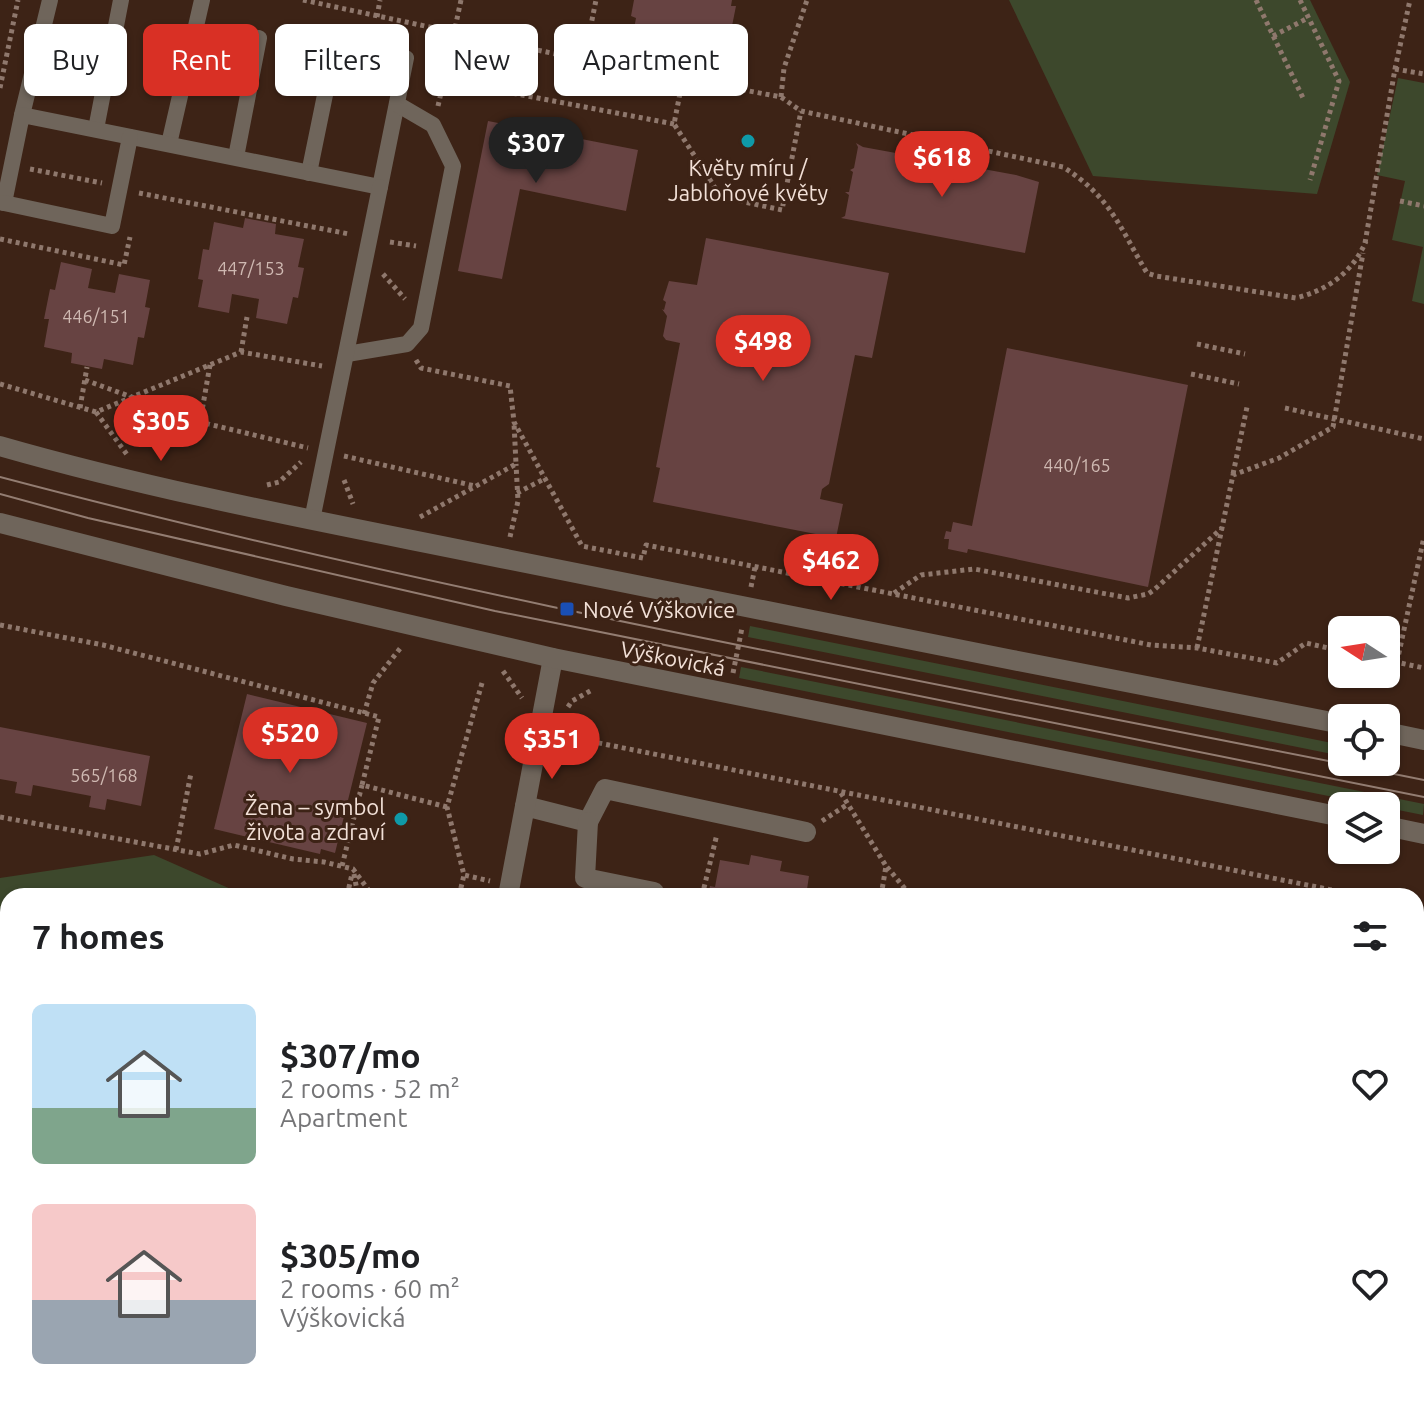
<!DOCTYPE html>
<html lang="en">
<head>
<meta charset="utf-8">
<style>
	body { margin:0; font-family:Ubuntu,sans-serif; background:#f6f6f6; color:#202124; height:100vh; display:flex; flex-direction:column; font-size:30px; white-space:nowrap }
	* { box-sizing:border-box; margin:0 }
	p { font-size:26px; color:#757577 }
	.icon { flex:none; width:44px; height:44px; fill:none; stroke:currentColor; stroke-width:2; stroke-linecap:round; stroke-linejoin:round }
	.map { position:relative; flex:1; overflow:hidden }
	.drawer { position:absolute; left:0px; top:888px; width:1424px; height:514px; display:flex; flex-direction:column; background:#fff; border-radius:24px 24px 0 0; box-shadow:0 2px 6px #0004 }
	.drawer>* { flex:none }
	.top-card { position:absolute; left:24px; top:24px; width:800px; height:72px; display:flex; gap:16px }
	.needle { width:52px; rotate:282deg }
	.buttons { position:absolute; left:1328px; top:616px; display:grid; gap:16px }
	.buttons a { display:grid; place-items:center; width:72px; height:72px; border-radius:12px; background:#fff; box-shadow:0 2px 6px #0004; font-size:40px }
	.price { position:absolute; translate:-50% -68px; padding:0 18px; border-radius:28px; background:#d93025; color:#fff; font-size:26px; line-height:52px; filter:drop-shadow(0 2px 4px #0008) }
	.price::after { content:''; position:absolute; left:50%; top:48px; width:24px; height:18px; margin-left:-12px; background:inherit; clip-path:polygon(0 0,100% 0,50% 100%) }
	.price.active { background:#222; color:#fff }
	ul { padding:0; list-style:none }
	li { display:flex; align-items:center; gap:24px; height:200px; padding:0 32px }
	li span { display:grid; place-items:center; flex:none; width:224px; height:160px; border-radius:12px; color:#555 }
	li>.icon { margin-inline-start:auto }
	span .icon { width:96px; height:96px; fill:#fffc; stroke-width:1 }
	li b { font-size:34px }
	h2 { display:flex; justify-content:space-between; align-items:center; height:96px; padding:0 32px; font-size:34px }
	.pill { padding:0 28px; border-radius:12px; background:#fff; box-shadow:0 2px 6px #0004; font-size:28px; line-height:72px }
	.pill.active { background:#d93025; color:#fff }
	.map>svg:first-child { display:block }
	.green { fill:#3d482c }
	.building { fill:#674342 }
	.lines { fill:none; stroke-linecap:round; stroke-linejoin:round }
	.path { stroke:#8f786d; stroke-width:5; stroke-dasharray:4 4; stroke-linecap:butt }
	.service { stroke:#6f655b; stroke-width:16 }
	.minor { stroke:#6f655b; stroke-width:20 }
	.tertiary { stroke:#6f655b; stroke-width:20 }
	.tram { stroke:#937d72; stroke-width:2 }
	.culture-dot { fill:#0f9aa8; stroke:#3d2316; stroke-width:3 }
	.transit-dot { fill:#1a4fb4; stroke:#3d2316; stroke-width:3 }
	.labels { text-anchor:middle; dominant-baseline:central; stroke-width:6; stroke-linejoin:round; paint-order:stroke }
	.number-label { font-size:18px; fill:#cfb9b2 }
	.poi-label { font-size:22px; fill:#f2e0d7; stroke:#3d2316 }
	.street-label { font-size:22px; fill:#f2e0d7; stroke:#3d2316 }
</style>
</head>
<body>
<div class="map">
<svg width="1424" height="1401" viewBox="0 0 1424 1401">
	<rect width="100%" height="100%" fill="#3d2316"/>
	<!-- green -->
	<g class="green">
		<path d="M 1009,0 L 1310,0 L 1350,82 L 1317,194 L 1093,176 Z"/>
		<path d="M 1398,78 L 1424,83 L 1424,304 L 1412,301 L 1423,247 L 1392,240 L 1405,181 L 1377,175 Z"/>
		<path d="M 750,626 L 1342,745 L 1342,756 L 748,637 Z"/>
		<path d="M 741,667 L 1424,804 L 1423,815 L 739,678 Z"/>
		<path d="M 154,855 L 242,894 L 259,896 L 8,896 L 8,1087 L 0,1090 L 0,878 Z"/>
	</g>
	<!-- building -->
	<g class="building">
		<path d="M 634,0 L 732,0 L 731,6 L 736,6 L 730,36 L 725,36 L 720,63 L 689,56 L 692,37 L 666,32 L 662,51 L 631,45 L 636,18 L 631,16 Z"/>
		<path d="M 488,121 L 638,150 L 626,211 L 520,189 L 502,279 L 458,271 Z"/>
		<path d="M 856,143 L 863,147 L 1016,175 L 1039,182 L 1025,253 L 841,218 L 845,216 L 849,195 L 845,192 L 849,192 L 853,172 L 850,170 L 854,168 L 858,147 Z"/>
		<path d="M 245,218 L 276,224 L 275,234 L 304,239 L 298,267 L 304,268 L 298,298 L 293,297 L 287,324 L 256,318 L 259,299 L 232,294 L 229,313 L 198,307 L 203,280 L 198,279 L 203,249 L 209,250 L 214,222 L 243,228 Z"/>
		<path d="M 706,238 L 889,273 L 872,358 L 855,355 L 829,484 L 822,489 L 820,499 L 843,504 L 836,538 L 653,502 L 660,468 L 656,467 L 680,343 L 666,340 L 663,336 L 667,316 L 662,309 L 664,310 L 666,302 L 663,300 L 669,281 L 697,285 Z"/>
		<path d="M 61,262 L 92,269 L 88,288 L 115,293 L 119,274 L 150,280 L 145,307 L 150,308 L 144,338 L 138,337 L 133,365 L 104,359 L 102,369 L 71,363 L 72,353 L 44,347 L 49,319 L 44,319 L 50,289 L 55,290 Z"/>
		<path d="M 1007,348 L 1188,385 L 1148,587 L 968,549 L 967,553 L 948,549 L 949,539 L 944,539 L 946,531 L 951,532 L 953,522 L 972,526 Z"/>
		<path d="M 247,694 L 367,723 L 335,853 L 321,849 L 320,854 L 214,829 Z"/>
		<path d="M 0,727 L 150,756 L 141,806 L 107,799 L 105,810 L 89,807 L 91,796 L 33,785 L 31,796 L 15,793 L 17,782 L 0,779 Z"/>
		<path d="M 751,855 L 782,861 L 780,871 L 809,876 L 806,896 L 708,896 L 710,886 L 715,887 L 720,860 L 749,865 Z"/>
		<path d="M 1416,987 L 1424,988 L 1424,1065 L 1416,1063 Z"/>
		<path d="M 1416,1318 L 1424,1320 L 1424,1371 L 1416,1370 Z"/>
		<path d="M 0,1392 L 39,1400 L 38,1401 L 0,1401 Z"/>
		<path d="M 559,1394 L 614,1394 L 613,1401 L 587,1401 Z"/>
		<path d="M 1042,1394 L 1099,1394 L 1097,1401 L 1041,1401 Z"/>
	</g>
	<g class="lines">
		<!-- path -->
		<g class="path">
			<path d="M 303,0 L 584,60 L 781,97 L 801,111 L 1063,167 C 1111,197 1120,228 1147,273 L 1156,276 L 1296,298 C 1328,290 1353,272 1366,241"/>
			<path d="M 461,0 L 444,80 L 674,124"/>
			<path d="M 1256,0 L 1304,100"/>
			<path d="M 1300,0 L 1339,81 L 1310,180"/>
			<path d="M 377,17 L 380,0"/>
			<path d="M 1273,36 L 1308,18"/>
			<path d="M 584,60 L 596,0"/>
			<path d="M 1395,69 L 1424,74"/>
			<path d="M 683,78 L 674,124 L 721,197 L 782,210 L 801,111"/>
			<path d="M 0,88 L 18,0"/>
			<path d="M 781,97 L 784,68 L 807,0"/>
			<path d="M 438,106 L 444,80"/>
			<path d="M 30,169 L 102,183"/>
			<path d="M 139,193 L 349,234"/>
			<path d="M 1400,201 L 1424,206"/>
			<path d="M 0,239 L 124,265 L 130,237"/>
			<path d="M 390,242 L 416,246"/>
			<path d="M 1365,243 L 1395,69 L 1410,0"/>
			<path d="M 383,274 L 405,299"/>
			<path d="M 1197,344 L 1245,354"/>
			<path d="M 241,352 L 247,317"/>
			<path d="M 416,360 L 421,368 L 510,386 L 514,422 L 582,546 L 643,558 L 646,545 L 1151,645 L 1197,648 L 1277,663 L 1306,643 L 1342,651"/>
			<path d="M 210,365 L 200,422 L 308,448"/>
			<path d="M 1191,374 L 1239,384"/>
			<path d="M 85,380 L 200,422"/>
			<path d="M 0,384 L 96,412 L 241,352 L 322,366"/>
			<path d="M 80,408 L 87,367"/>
			<path d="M 1285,408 L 1424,439"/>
			<path d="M 96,412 L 128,456"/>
			<path d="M 344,456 L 475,486"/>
			<path d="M 1233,474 L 1247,407"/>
			<path d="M 344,480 L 353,504"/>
			<path d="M 267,485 L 279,482 L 301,462"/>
			<path d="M 517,493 L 546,478"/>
			<path d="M 420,517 L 516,464 L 514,423"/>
			<path d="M 510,537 L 518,501 L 516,464"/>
			<path d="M 751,587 L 755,567"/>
			<path d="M 894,593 L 921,575 L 974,569 L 1128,598 L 1148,594 L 1154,590 L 1222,528"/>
			<path d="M 0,625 L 103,645 L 379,717 L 362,785 L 447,807"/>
			<path d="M 1197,648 L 1233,475 L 1279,458 L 1333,427 L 1363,253"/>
			<path d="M 1386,660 L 1424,668"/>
			<path d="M 1397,662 L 1424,537"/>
			<path d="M 503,671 L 522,698"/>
			<path d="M 733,673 L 742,628"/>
			<path d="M 482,683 L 447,807 L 464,875 L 490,881"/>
			<path d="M 568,707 L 572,701 L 592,690"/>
			<path d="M 364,714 L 373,683 L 402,646"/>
			<path d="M 559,735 L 1362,896"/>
			<path d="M 841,793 L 886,866 L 881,896"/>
			<path d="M 0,817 L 200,854 L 234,845 L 293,859 L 324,862 L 353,869 L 373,896"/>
			<path d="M 822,821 L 848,804"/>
			<path d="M 176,850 L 191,773"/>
			<path d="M 342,866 L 362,785"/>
			<path d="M 887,867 L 911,896"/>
			<path d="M 354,874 L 358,896"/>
			<path d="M 347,896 L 352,874"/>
			<path d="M 459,896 L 464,875"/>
			<path d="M 702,896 L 717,834"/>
			<path d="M 1416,907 L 1424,908"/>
			<path d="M 0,1076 L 8,1074"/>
			<path d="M 1416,1185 L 1424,1147"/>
			<path d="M 0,1314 L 8,1316"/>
			<path d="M 714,1394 L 719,1401"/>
			<path d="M 1387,1394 L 1410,1401"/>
			<path d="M 183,1401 L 185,1394"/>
			<path d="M 775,1401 L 779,1394"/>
			<path d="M 1275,1401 L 1277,1394"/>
		</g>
		<!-- service -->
		<g class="service">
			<path d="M 22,115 L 50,0"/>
			<path d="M 96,129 L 121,0"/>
			<path d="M 169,144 L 202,0"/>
			<path d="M 236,157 L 259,38"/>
			<path d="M 309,173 L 334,51"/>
			<path d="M 0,202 L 4,203 L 22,115 L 380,187 L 406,58"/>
			<path d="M 4,203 L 112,226 L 130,137"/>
			<path d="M 347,354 L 407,344 L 421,328 L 453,166 L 433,125 L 397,104"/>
			<path d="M 312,520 L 380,187"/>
		</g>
		<!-- minor -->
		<g class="minor">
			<path d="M 525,806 L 588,822 L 605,789 L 806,832"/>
			<path d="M 588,822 L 585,878 L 654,892"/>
			<path d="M 508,896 L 553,658"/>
			<path d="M 1416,1272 L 1424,1238"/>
			<path d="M 0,1350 L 8,1351"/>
			<path d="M 225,1394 L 258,1401"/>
			<path d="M 478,1394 L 508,1401"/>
			<path d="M 367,1401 L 381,1394"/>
			<path d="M 987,1401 L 990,1394"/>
		</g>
		<!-- tertiary -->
		<g class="tertiary">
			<path d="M 0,446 C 167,494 340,525 511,560 C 787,617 1065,670 1342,724"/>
			<path d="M 0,523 L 286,596 L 553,658 L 1342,817"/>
			<path d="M 1386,732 L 1424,740"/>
			<path d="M 1386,826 L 1424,834"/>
		</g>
		<!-- tram -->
		<g class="tram">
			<path d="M 0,477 C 469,601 949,685 1424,780"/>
			<path d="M 0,494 L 88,518 L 495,611 L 1424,797"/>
		</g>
	</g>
	<!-- markers -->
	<g class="culture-dot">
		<circle cx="748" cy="141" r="8"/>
		<circle cx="401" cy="819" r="8"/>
	</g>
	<rect class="transit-dot" x="559" y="601" width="16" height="16" rx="4"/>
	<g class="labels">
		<!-- number labels -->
		<g class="number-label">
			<text x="251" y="268">447/153</text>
			<text x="96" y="316">446/151</text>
			<text x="1077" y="465">440/165</text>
			<text x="104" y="775">565/168</text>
		</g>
		<!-- poi labels -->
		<g class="poi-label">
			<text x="748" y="167">Květy míru /<tspan x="748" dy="25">Jabloňové květy</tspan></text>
			<text x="583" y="609" text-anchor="start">Nové Výškovice</text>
			<text x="385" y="806" text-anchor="end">Žena – symbol<tspan x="385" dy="25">života a zdraví</tspan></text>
		</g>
		<!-- street labels -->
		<g class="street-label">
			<text transform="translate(673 658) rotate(11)">Výškovická</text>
		</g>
	</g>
</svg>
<div class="buttons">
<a><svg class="needle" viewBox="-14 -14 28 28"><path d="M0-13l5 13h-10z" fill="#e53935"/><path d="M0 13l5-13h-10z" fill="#757577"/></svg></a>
<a><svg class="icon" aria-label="locate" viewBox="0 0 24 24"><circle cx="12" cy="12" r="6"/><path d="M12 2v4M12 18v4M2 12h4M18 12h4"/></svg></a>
<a><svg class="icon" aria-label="layers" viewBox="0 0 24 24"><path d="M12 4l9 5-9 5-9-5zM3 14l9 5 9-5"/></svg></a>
</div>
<b class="price active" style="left:536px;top:185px">$307</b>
<b class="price" style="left:942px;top:199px">$618</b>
<b class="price" style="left:763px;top:383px">$498</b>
<b class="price" style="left:161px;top:463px">$305</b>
<b class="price" style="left:831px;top:602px">$462</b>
<b class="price" style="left:290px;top:775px">$520</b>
<b class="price" style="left:552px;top:781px">$351</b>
<div class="top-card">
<a class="pill">Buy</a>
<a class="pill active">Rent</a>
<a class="pill">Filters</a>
<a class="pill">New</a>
<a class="pill">Apartment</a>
</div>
<section class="drawer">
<h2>7 homes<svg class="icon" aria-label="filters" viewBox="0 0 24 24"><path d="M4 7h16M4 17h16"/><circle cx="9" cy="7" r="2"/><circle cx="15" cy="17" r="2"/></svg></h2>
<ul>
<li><span style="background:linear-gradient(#bfe0f5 65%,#7fa58c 0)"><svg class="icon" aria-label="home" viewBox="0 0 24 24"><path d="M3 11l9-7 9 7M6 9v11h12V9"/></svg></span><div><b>$307/mo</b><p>2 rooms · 52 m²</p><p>Apartment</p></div><svg class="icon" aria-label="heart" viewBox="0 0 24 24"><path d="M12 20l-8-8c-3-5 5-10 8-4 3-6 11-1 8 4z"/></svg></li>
<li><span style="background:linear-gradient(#f6c9c9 60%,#9aa5b1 0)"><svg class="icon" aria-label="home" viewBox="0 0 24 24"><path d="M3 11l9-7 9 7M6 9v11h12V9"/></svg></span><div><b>$305/mo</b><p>2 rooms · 60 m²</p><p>Výškovická</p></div><svg class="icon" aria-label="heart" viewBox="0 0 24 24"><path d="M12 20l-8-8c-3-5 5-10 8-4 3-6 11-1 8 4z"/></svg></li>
</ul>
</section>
</div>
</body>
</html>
